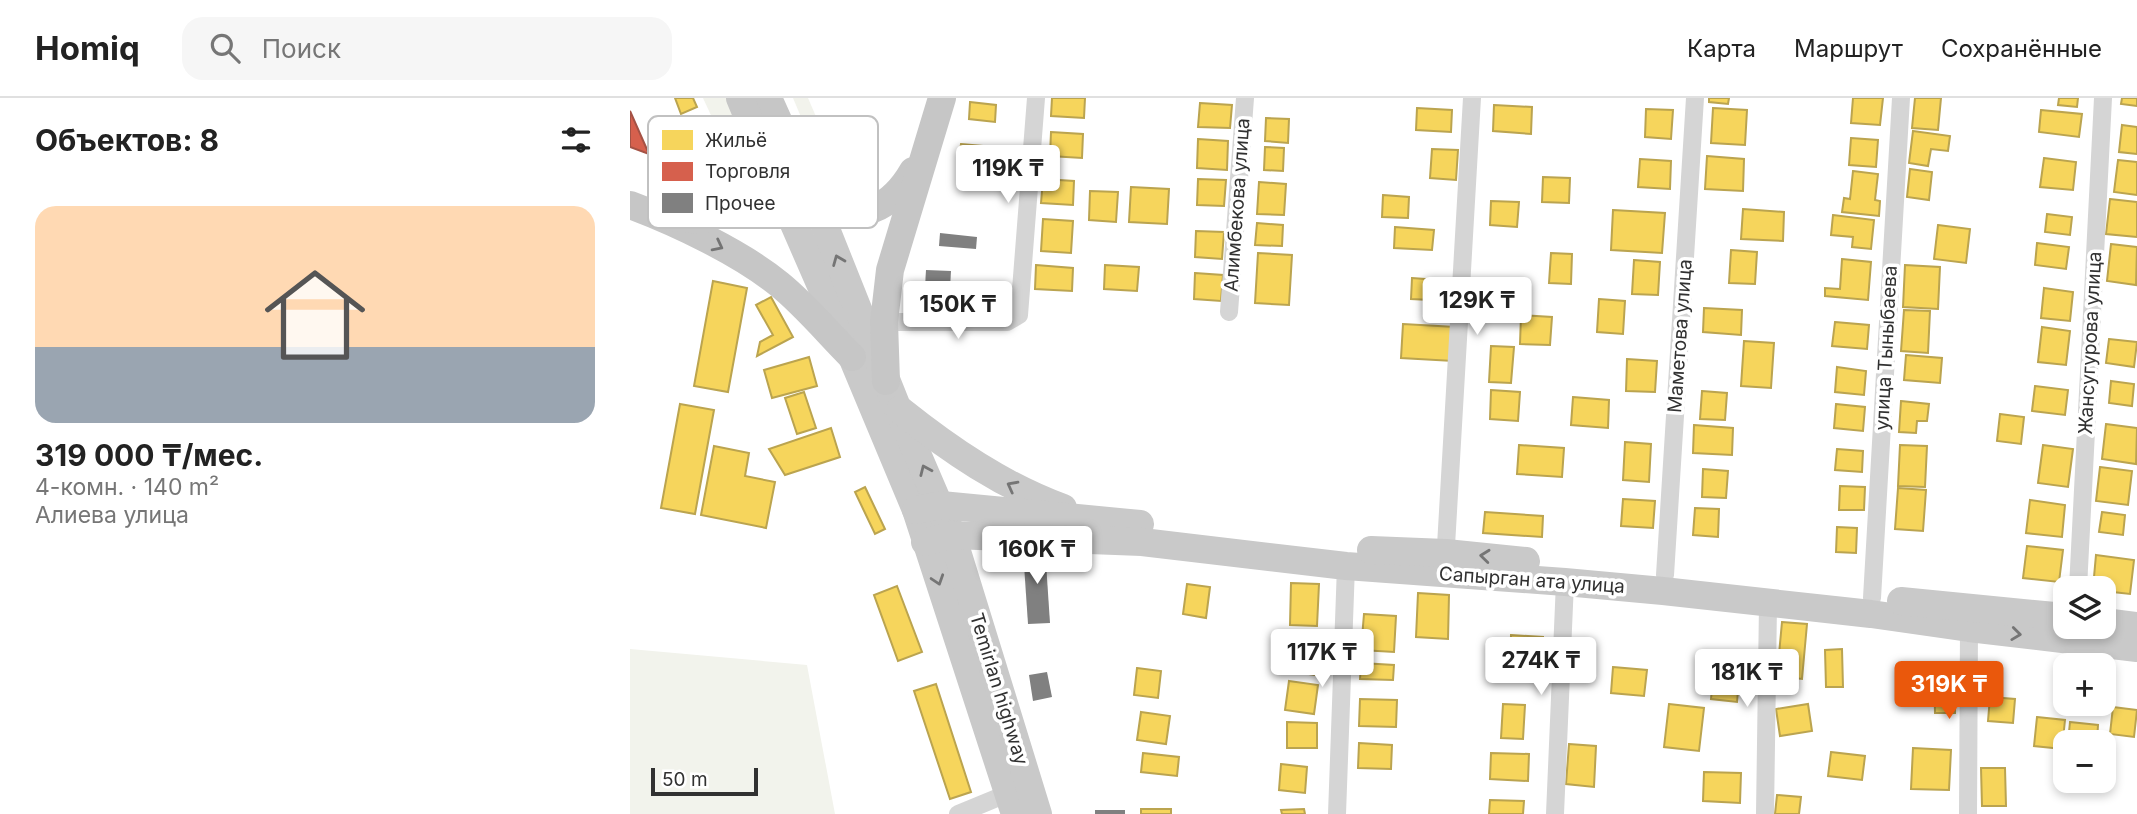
<!DOCTYPE html>
<html lang="ru">
<head>
<meta charset="utf-8">
<style>
	body { margin:0; font-family:Inter,sans-serif; background:#f6f6f6; color:#222; height:100vh; display:flex; flex-direction:column; font-size:26px; white-space:nowrap }
	* { box-sizing:border-box; margin:0 }
	p { font-size:23px; color:#767676 }
	.icon { flex:none; width:38px; height:38px; fill:none; stroke:currentColor; stroke-width:2; stroke-linecap:round; stroke-linejoin:round }
	.map { position:relative; flex:1; overflow:hidden }
	.panel { display:flex; flex-direction:column; background:#fff; width:630px }
	.panel>* { flex:none }
	.controls { position:absolute; left:1423px; top:478px; display:grid; gap:14px }
	.controls a { display:grid; place-items:center; width:63px; height:63px; border-radius:14px; background:#fff; box-shadow:0 4px 10px #0003; font-size:35px }
	.scale { position:absolute; left:21px; bottom:18px; width:107px; box-sizing:border-box; padding-left:7px; border:4px solid #313131; border-top:0; font-size:19px; line-height:24px; white-space:nowrap; color:#313131; -webkit-text-stroke:5px #fff; paint-order:stroke }
	.price { position:absolute; translate:-50% -60px; padding:0 16px; border-radius:7px; background:#fff; color:#222; font-size:23px; line-height:46px; filter:drop-shadow(0 2px 4px #0008) }
	.price::after { content:''; position:absolute; left:50%; top:42px; width:21px; height:16px; margin-left:-10px; background:inherit; clip-path:polygon(0 0,100% 0,50% 100%) }
	.price.current { background:#ea580c; color:#fff }
	ul { padding:0; list-style:none }
	li { display:grid; align-content:center; gap:14px; height:371px; padding:0 35px }
	li+li { border-top:2px solid #e0e0e0 }
	li span { display:grid; place-items:center; height:217px; border-radius:21px; color:#555 }
	li>.icon { margin-inline-start:auto }
	span .icon { width:126px; height:126px; fill:#fffc; stroke-width:1 }
	li b { font-size:30px }
	h2 { display:flex; justify-content:space-between; align-items:center; height:84px; padding:0 35px; font-size:30px }
	header { display:flex; align-items:center; gap:42px; box-sizing:border-box; height:98px; padding:0 35px; background:#fff; border-bottom:2px solid #e0e0e0 }
	header strong { font-size:33px }
	nav { display:flex; gap:38px; margin-inline-start:auto; font-size:24px }
	.search { width:490px; height:63px; background:#f6f6f6; display:flex; align-items:center; gap:18px; box-sizing:border-box; padding:0 24px; border-radius:21px; color:#767676; font-size:26px }
	main { display:flex; flex:1; min-height:0 }
	.map>svg:first-child { display:block }
	.green { fill:#f2f3ec }
	.homes { fill:#f6d55c; stroke:#bba44f; stroke-width:2 }
	.shops { fill:#d6604d; stroke:#a45245; stroke-width:2 }
	.building { fill:#808080 }
	.lines { fill:none; stroke-linecap:round; stroke-linejoin:round }
	.minor { stroke:#d5d5d5; stroke-width:18 }
	.primary { stroke:#c9c9c9; stroke-width:28 }
	.trunk { stroke:#c6c6c6; stroke-width:28 }
	.oneway { stroke:#747474 }
	.oneway2 { stroke:#757575 }
	.labels { text-anchor:middle; dominant-baseline:central; stroke-width:7; stroke-linejoin:round; paint-order:stroke }
	.street-label { font-size:19px; fill:#313131; stroke:#fff }
	.key { fill:#fff; stroke:#c1c1c1; stroke-width:2 }
	.key-label { font-size:19px; fill:#313131 }
</style>
</head>
<body>
<header>
<strong>Homiq</strong>
<div class="search"><svg class="icon" aria-label="search" viewBox="0 0 24 24"><circle cx="10" cy="10" r="6"/><path d="M15 15l6 6"/></svg>Поиск</div>
<nav><a>Карта</a><a>Маршрут</a><a>Сохранённые</a></nav>
</header>
<main>
<section class="panel">
<h2>Объектов: 8<svg class="icon" aria-label="filters" viewBox="0 0 24 24"><path d="M4 7h16M4 17h16"/><circle cx="9" cy="7" r="2"/><circle cx="15" cy="17" r="2"/></svg></h2>
<ul>
<li><span style="background:linear-gradient(#ffd9b3 65%,#9aa5b1 0)"><svg class="icon" aria-label="home" viewBox="0 0 24 24"><path d="M3 11l9-7 9 7M6 9v11h12V9"/></svg></span><div><b>319 000 ₸/мес.</b><p>4-комн. · 140 m²</p><p>Алиева улица</p></div></li>
</ul>
</section>
<div class="map">
<svg width="1507" height="716" viewBox="0 0 1507 716">
	<rect width="100%" height="100%" fill="#fff"/>
	<!-- green -->
	<g class="green">
		<path d="M 73,0 L 99,0 L 118,43 L 97,52 Z"/>
		<path d="M 163,0 L 178,0 L 200,51 L 187,57 Z"/>
		<path d="M 0,551 L 177,567 L 205,716 L 0,716 Z"/>
	</g>
	<!-- homes -->
	<g class="homes">
		<path d="M 45,0 L 63,0 L 67,9 L 51,16 Z"/>
		<path d="M 422,0 L 455,0 L 454,20 L 421,18 Z"/>
		<path d="M 1079,0 L 1099,0 L 1098,6 L 1079,4 Z"/>
		<path d="M 1223,0 L 1253,0 L 1250,27 L 1221,25 Z"/>
		<path d="M 1285,0 L 1311,0 L 1308,32 L 1282,30 Z"/>
		<path d="M 1429,0 L 1448,0 L 1447,9 L 1428,7 Z"/>
		<path d="M 1492,0 L 1507,0 L 1507,8 L 1491,6 Z"/>
		<path d="M 340,4 L 366,7 L 365,24 L 339,21 Z"/>
		<path d="M 570,5 L 602,7 L 600,30 L 568,29 Z"/>
		<path d="M 864,7 L 902,9 L 901,36 L 863,33 Z"/>
		<path d="M 787,10 L 822,12 L 821,34 L 786,32 Z"/>
		<path d="M 1083,10 L 1117,12 L 1115,47 L 1081,45 Z"/>
		<path d="M 1016,11 L 1043,12 L 1041,41 L 1015,39 Z"/>
		<path d="M 1411,12 L 1452,16 L 1449,39 L 1409,34 Z"/>
		<path d="M 636,20 L 659,21 L 658,45 L 635,43 Z"/>
		<path d="M 1492,27 L 1507,29 L 1507,56 L 1489,54 Z"/>
		<path d="M 1283,33 L 1320,38 L 1318,53 L 1301,51 L 1298,68 L 1279,65 Z"/>
		<path d="M 421,34 L 453,36 L 452,60 L 420,58 Z"/>
		<path d="M 1221,40 L 1248,42 L 1246,69 L 1219,67 Z"/>
		<path d="M 568,41 L 598,43 L 597,72 L 567,70 Z"/>
		<path d="M 331,46 L 385,51 L 384,65 L 329,60 Z"/>
		<path d="M 635,49 L 654,50 L 653,73 L 634,72 Z"/>
		<path d="M 802,51 L 828,52 L 826,82 L 800,80 Z"/>
		<path d="M 1077,58 L 1114,61 L 1113,93 L 1075,91 Z"/>
		<path d="M 1414,60 L 1446,64 L 1443,92 L 1410,89 Z"/>
		<path d="M 1010,61 L 1041,63 L 1040,91 L 1008,89 Z"/>
		<path d="M 1488,62 L 1507,64 L 1507,97 L 1484,94 Z"/>
		<path d="M 1280,71 L 1302,74 L 1299,102 L 1277,99 Z"/>
		<path d="M 1223,73 L 1248,76 L 1245,102 L 1250,103 L 1249,118 L 1212,114 L 1214,100 L 1220,101 Z"/>
		<path d="M 913,79 L 940,80 L 939,105 L 912,104 Z"/>
		<path d="M 413,81 L 444,83 L 443,107 L 411,105 Z"/>
		<path d="M 568,81 L 596,82 L 594,108 L 567,107 Z"/>
		<path d="M 629,84 L 656,86 L 654,117 L 627,116 Z"/>
		<path d="M 501,89 L 539,91 L 537,126 L 499,124 Z"/>
		<path d="M 460,93 L 488,94 L 486,124 L 459,122 Z"/>
		<path d="M 753,97 L 779,99 L 778,120 L 752,119 Z"/>
		<path d="M 1480,101 L 1507,104 L 1507,139 L 1476,136 Z"/>
		<path d="M 861,103 L 889,104 L 887,129 L 860,127 Z"/>
		<path d="M 1113,111 L 1154,114 L 1153,143 L 1111,141 Z"/>
		<path d="M 983,112 L 1035,115 L 1032,155 L 981,152 Z"/>
		<path d="M 1417,116 L 1442,119 L 1440,137 L 1415,134 Z"/>
		<path d="M 1203,117 L 1244,122 L 1241,151 L 1222,149 L 1223,139 L 1201,137 Z"/>
		<path d="M 413,121 L 443,123 L 441,155 L 411,153 Z"/>
		<path d="M 627,125 L 653,127 L 652,148 L 625,147 Z"/>
		<path d="M 1308,127 L 1340,131 L 1336,165 L 1304,161 Z"/>
		<path d="M 765,129 L 804,132 L 802,152 L 764,150 Z"/>
		<path d="M 566,133 L 594,134 L 592,161 L 565,159 Z"/>
		<path d="M 1407,145 L 1439,149 L 1436,171 L 1405,167 Z"/>
		<path d="M 1481,146 L 1507,149 L 1506,187 L 1477,183 Z"/>
		<path d="M 1101,152 L 1127,154 L 1125,186 L 1099,185 Z"/>
		<path d="M 628,155 L 662,157 L 659,207 L 625,205 Z"/>
		<path d="M 921,155 L 942,156 L 941,186 L 919,185 Z"/>
		<path d="M 1212,161 L 1241,164 L 1238,202 L 1195,198 L 1195,190 L 1210,191 Z"/>
		<path d="M 1004,162 L 1030,164 L 1028,197 L 1002,196 Z"/>
		<path d="M 406,167 L 443,170 L 442,193 L 405,191 Z"/>
		<path d="M 475,167 L 509,169 L 507,193 L 474,191 Z"/>
		<path d="M 1275,167 L 1310,169 L 1308,211 L 1273,209 Z"/>
		<path d="M 565,175 L 593,177 L 591,203 L 564,201 Z"/>
		<path d="M 782,180 L 821,183 L 820,203 L 781,201 Z"/>
		<path d="M 83,183 L 117,190 L 98,294 L 64,288 Z"/>
		<path d="M 1414,190 L 1443,194 L 1440,223 L 1411,220 Z"/>
		<path d="M 141,199 L 163,239 L 127,258 L 130,244 L 143,237 L 126,207 Z"/>
		<path d="M 969,201 L 995,203 L 993,236 L 967,234 Z"/>
		<path d="M 1074,210 L 1112,212 L 1111,237 L 1073,234 Z"/>
		<path d="M 1274,212 L 1300,213 L 1298,255 L 1271,253 Z"/>
		<path d="M 891,217 L 922,219 L 920,247 L 890,246 Z"/>
		<path d="M 1205,224 L 1239,227 L 1237,251 L 1202,248 Z"/>
		<path d="M 773,226 L 825,229 L 823,263 L 771,260 Z"/>
		<path d="M 1412,229 L 1440,233 L 1436,267 L 1408,264 Z"/>
		<path d="M 1479,241 L 1507,244 L 1504,269 L 1476,265 Z"/>
		<path d="M 1114,243 L 1144,245 L 1141,290 L 1111,288 Z"/>
		<path d="M 861,248 L 884,249 L 881,285 L 859,284 Z"/>
		<path d="M 1276,257 L 1312,260 L 1310,285 L 1274,282 Z"/>
		<path d="M 179,259 L 187,288 L 142,300 L 134,272 Z"/>
		<path d="M 997,261 L 1027,263 L 1025,294 L 996,293 Z"/>
		<path d="M 1207,269 L 1236,273 L 1234,297 L 1205,294 Z"/>
		<path d="M 1481,283 L 1504,286 L 1502,308 L 1479,305 Z"/>
		<path d="M 1405,288 L 1438,292 L 1435,317 L 1402,313 Z"/>
		<path d="M 861,292 L 890,294 L 888,323 L 860,321 Z"/>
		<path d="M 1072,293 L 1097,295 L 1095,322 L 1070,321 Z"/>
		<path d="M 174,294 L 186,330 L 167,336 L 155,300 Z"/>
		<path d="M 943,299 L 979,302 L 978,330 L 941,327 Z"/>
		<path d="M 1271,303 L 1299,306 L 1297,323 L 1287,323 L 1286,335 L 1269,334 Z"/>
		<path d="M 50,306 L 84,312 L 65,416 L 31,410 Z"/>
		<path d="M 1206,306 L 1235,309 L 1233,333 L 1204,330 Z"/>
		<path d="M 1370,316 L 1394,319 L 1391,346 L 1367,343 Z"/>
		<path d="M 1476,326 L 1507,330 L 1506,366 L 1472,361 Z"/>
		<path d="M 1064,327 L 1103,330 L 1102,357 L 1063,355 Z"/>
		<path d="M 201,330 L 210,359 L 155,377 L 139,351 Z"/>
		<path d="M 995,344 L 1021,346 L 1019,384 L 993,382 Z"/>
		<path d="M 889,347 L 934,350 L 932,379 L 887,376 Z"/>
		<path d="M 1270,347 L 1297,348 L 1295,389 L 1268,388 Z"/>
		<path d="M 1413,347 L 1443,351 L 1438,389 L 1408,385 Z"/>
		<path d="M 84,348 L 119,355 L 115,378 L 145,384 L 136,430 L 71,417 Z"/>
		<path d="M 1207,351 L 1233,353 L 1232,374 L 1205,372 Z"/>
		<path d="M 1470,369 L 1502,373 L 1498,407 L 1466,403 Z"/>
		<path d="M 1073,371 L 1098,373 L 1096,400 L 1072,399 Z"/>
		<path d="M 1210,388 L 1235,389 L 1234,412 L 1209,412 Z"/>
		<path d="M 235,389 L 255,431 L 245,436 L 225,394 Z"/>
		<path d="M 1268,390 L 1296,392 L 1293,433 L 1265,431 Z"/>
		<path d="M 993,401 L 1025,403 L 1023,430 L 991,428 Z"/>
		<path d="M 1400,402 L 1435,407 L 1432,439 L 1396,435 Z"/>
		<path d="M 1065,410 L 1089,411 L 1088,439 L 1063,437 Z"/>
		<path d="M 855,414 L 913,418 L 912,439 L 853,435 Z"/>
		<path d="M 1472,414 L 1495,417 L 1493,437 L 1469,434 Z"/>
		<path d="M 1207,429 L 1227,430 L 1226,455 L 1206,454 Z"/>
		<path d="M 1397,448 L 1433,452 L 1429,484 L 1393,480 Z"/>
		<path d="M 1466,457 L 1504,462 L 1500,496 L 1474,493 L 1474,490 L 1463,490 Z"/>
		<path d="M 661,485 L 689,486 L 687,528 L 660,527 Z"/>
		<path d="M 557,486 L 580,489 L 576,520 L 553,516 Z"/>
		<path d="M 267,488 L 292,554 L 268,563 L 244,497 Z"/>
		<path d="M 788,495 L 819,497 L 818,541 L 786,539 Z"/>
		<path d="M 734,516 L 766,518 L 764,554 L 731,552 Z"/>
		<path d="M 1152,524 L 1177,526 L 1172,581 L 1147,578 Z"/>
		<path d="M 881,537 L 913,539 L 911,580 L 880,578 Z"/>
		<path d="M 661,550 L 689,554 L 686,577 L 658,573 Z"/>
		<path d="M 1212,551 L 1213,589 L 1196,589 L 1195,552 Z"/>
		<path d="M 731,565 L 764,567 L 763,582 L 730,581 Z"/>
		<path d="M 1304,568 L 1325,568 L 1325,615 L 1305,615 Z"/>
		<path d="M 983,569 L 1017,572 L 1014,598 L 981,595 Z"/>
		<path d="M 507,570 L 531,573 L 528,600 L 504,597 Z"/>
		<path d="M 1084,570 L 1110,572 L 1107,604 L 1081,601 Z"/>
		<path d="M 659,583 L 688,587 L 684,616 L 655,612 Z"/>
		<path d="M 306,586 L 341,694 L 320,701 L 284,593 Z"/>
		<path d="M 1360,599 L 1385,601 L 1383,625 L 1358,623 Z"/>
		<path d="M 730,601 L 767,602 L 766,629 L 729,628 Z"/>
		<path d="M 873,606 L 895,607 L 893,641 L 871,640 Z"/>
		<path d="M 1039,606 L 1074,610 L 1069,653 L 1034,649 Z"/>
		<path d="M 1178,606 L 1182,633 L 1150,638 L 1146,611 Z"/>
		<path d="M 1483,609 L 1507,612 L 1504,639 L 1480,636 Z"/>
		<path d="M 511,614 L 540,618 L 536,646 L 507,642 Z"/>
		<path d="M 1407,619 L 1435,622 L 1432,651 L 1404,648 Z"/>
		<path d="M 657,624 L 687,625 L 687,650 L 657,650 Z"/>
		<path d="M 1440,624 L 1468,627 L 1467,644 L 1438,644 Z"/>
		<path d="M 729,645 L 762,647 L 761,671 L 728,670 Z"/>
		<path d="M 939,646 L 966,648 L 964,689 L 936,686 Z"/>
		<path d="M 1283,650 L 1321,652 L 1319,692 L 1281,691 Z"/>
		<path d="M 1201,654 L 1235,658 L 1232,682 L 1198,678 Z"/>
		<path d="M 513,655 L 549,659 L 547,678 L 511,674 Z"/>
		<path d="M 861,655 L 899,656 L 898,683 L 860,681 Z"/>
		<path d="M 651,666 L 677,669 L 675,695 L 649,692 Z"/>
		<path d="M 1351,670 L 1375,670 L 1376,708 L 1352,708 Z"/>
		<path d="M 1074,674 L 1111,675 L 1110,705 L 1073,703 Z"/>
		<path d="M 1147,697 L 1171,699 L 1169,716 L 1145,716 Z"/>
		<path d="M 860,702 L 894,703 L 893,716 L 859,716 Z"/>
		<rect x="511" y="711" width="30" height="5"/>
		<path d="M 674,711 L 675,716 L 652,716 L 651,712 Z"/>
	</g>
	<!-- shops -->
	<path class="shops" d="M 0,13 L 19,56 L 0,49 Z"/>
	<!-- building -->
	<g class="building">
		<path d="M 310,135 L 347,139 L 346,151 L 309,148 Z"/>
		<path d="M 296,172 L 321,173 L 319,208 L 294,206 Z"/>
		<path d="M 415,450 L 420,525 L 398,526 L 393,452 Z"/>
		<path d="M 417,574 L 422,599 L 403,603 L 399,577 Z"/>
		<rect x="465" y="712" width="30" height="4"/>
	</g>
	<g class="lines">
		<!-- minor -->
		<g class="minor">
			<path d="M 599,214 L 615,0"/>
			<path d="M 254,224 L 377,224 L 389,217 L 406,0"/>
			<path d="M 815,465 L 842,0"/>
			<path d="M 1035,477 L 1065,0"/>
			<path d="M 1448,490 L 1473,0"/>
			<path d="M 1242,500 L 1271,0"/>
			<path d="M 328,716 L 379,695"/>
			<path d="M 707,716 L 716,468"/>
			<path d="M 925,716 L 935,484"/>
			<path d="M 1135,716 L 1138,506"/>
			<path d="M 1338,716 L 1339,530"/>
		</g>
		<!-- primary -->
		<g class="primary">
			<path d="M 130,48 L 222,259 L 286,412 L 385,716"/>
			<path d="M 190,116 L 267,309 L 322,437 L 408,716"/>
			<path d="M 270,312 C 320,352 373,388 433,410"/>
			<path d="M 286,412 L 311,407 L 510,426"/>
			<path d="M 295,444 L 322,437 L 512,444 L 716,468 L 935,484 L 1033,493 L 1241,516 L 1339,530 L 1507,550"/>
			<path d="M 741,452 L 816,455 L 896,463"/>
			<path d="M 1271,503 L 1435,519"/>
			<path d="M 1474,524 L 1507,528"/>
		</g>
		<!-- trunk -->
		<g class="trunk">
			<path d="M 138,0 L 190,116 C 233,119 260,113 283,73"/>
			<path d="M 0,107 C 46,124 111,155 149,186 C 175,207 198,235 222,259"/>
			<path d="M 41,119 L 72,122 L 89,115 L 108,101 L 123,83 L 130,48 L 110,0"/>
			<path d="M 256,283 L 254,224 L 260,172 L 312,0"/>
		</g>
	</g>
	<!-- one-way arrows -->
	<defs><path id="oneway-chevron" d="M-2-3.5L2.5 0L-2 3.5" fill="none" stroke-width="1.6" stroke-linecap="round" stroke-linejoin="round" transform="scale(1.75)"/></defs>
	<use class="oneway" href="#oneway-chevron" transform="translate(88 148) rotate(27)"/>
	<g class="oneway2">
		<use href="#oneway-chevron" transform="translate(208 162) rotate(-112)"/>
		<use href="#oneway-chevron" transform="translate(295 372) rotate(-114)"/>
		<use href="#oneway-chevron" transform="translate(382 388) rotate(-152)"/>
		<use href="#oneway-chevron" transform="translate(855 458) rotate(-174)"/>
		<use href="#oneway-chevron" transform="translate(308 482) rotate(72)"/>
		<use href="#oneway-chevron" transform="translate(1386 536) rotate(7)"/>
	</g>
	<g class="labels">
		<!-- street labels -->
		<g class="street-label">
			<text transform="translate(607 107) rotate(-86)">Алимбекова улица</text>
			<text transform="translate(1050 238) rotate(-86)">Маметова улица</text>
			<text transform="translate(1460 245) rotate(-87)">Жансугурова улица</text>
			<text transform="translate(1256 250) rotate(-87)">улица Тыныбаева</text>
			<text transform="translate(902 482) rotate(4)">Сапырган ата улица</text>
			<text transform="translate(369 591) rotate(73)">Temirlan highway</text>
		</g>
	</g>
	<!-- legend -->
	<rect x="18" y="18" width="230" height="112" rx="10" class="key"/>
	<rect x="32" y="32" width="31" height="20" fill="#f6d55c"/>
	<rect x="32" y="64" width="31" height="19" fill="#d6604d"/>
	<rect x="32" y="95" width="31" height="20" fill="#808080"/>
	<g class="key-label">
		<text x="75" y="49">Жильё</text>
		<text x="75" y="80">Торговля</text>
		<text x="75" y="112">Прочее</text>
	</g>
</svg>
<div class="controls">
<a><svg class="icon" aria-label="layers" viewBox="0 0 24 24"><path d="M12 4l9 5-9 5-9-5zM3 14l9 5 9-5"/></svg></a>
<a>+</a>
<a>−</a>
</div>
<div class="scale">50 m</div>
<b class="price" style="left:378px;top:107px">119K ₸</b>
<b class="price" style="left:847px;top:239px">129K ₸</b>
<b class="price" style="left:328px;top:243px">150K ₸</b>
<b class="price" style="left:407px;top:488px">160K ₸</b>
<b class="price" style="left:692px;top:591px">117K ₸</b>
<b class="price" style="left:911px;top:599px">274K ₸</b>
<b class="price" style="left:1117px;top:611px">181K ₸</b>
<b class="price current" style="left:1319px;top:623px">319K ₸</b>
</div>
</main>
</body>
</html>
